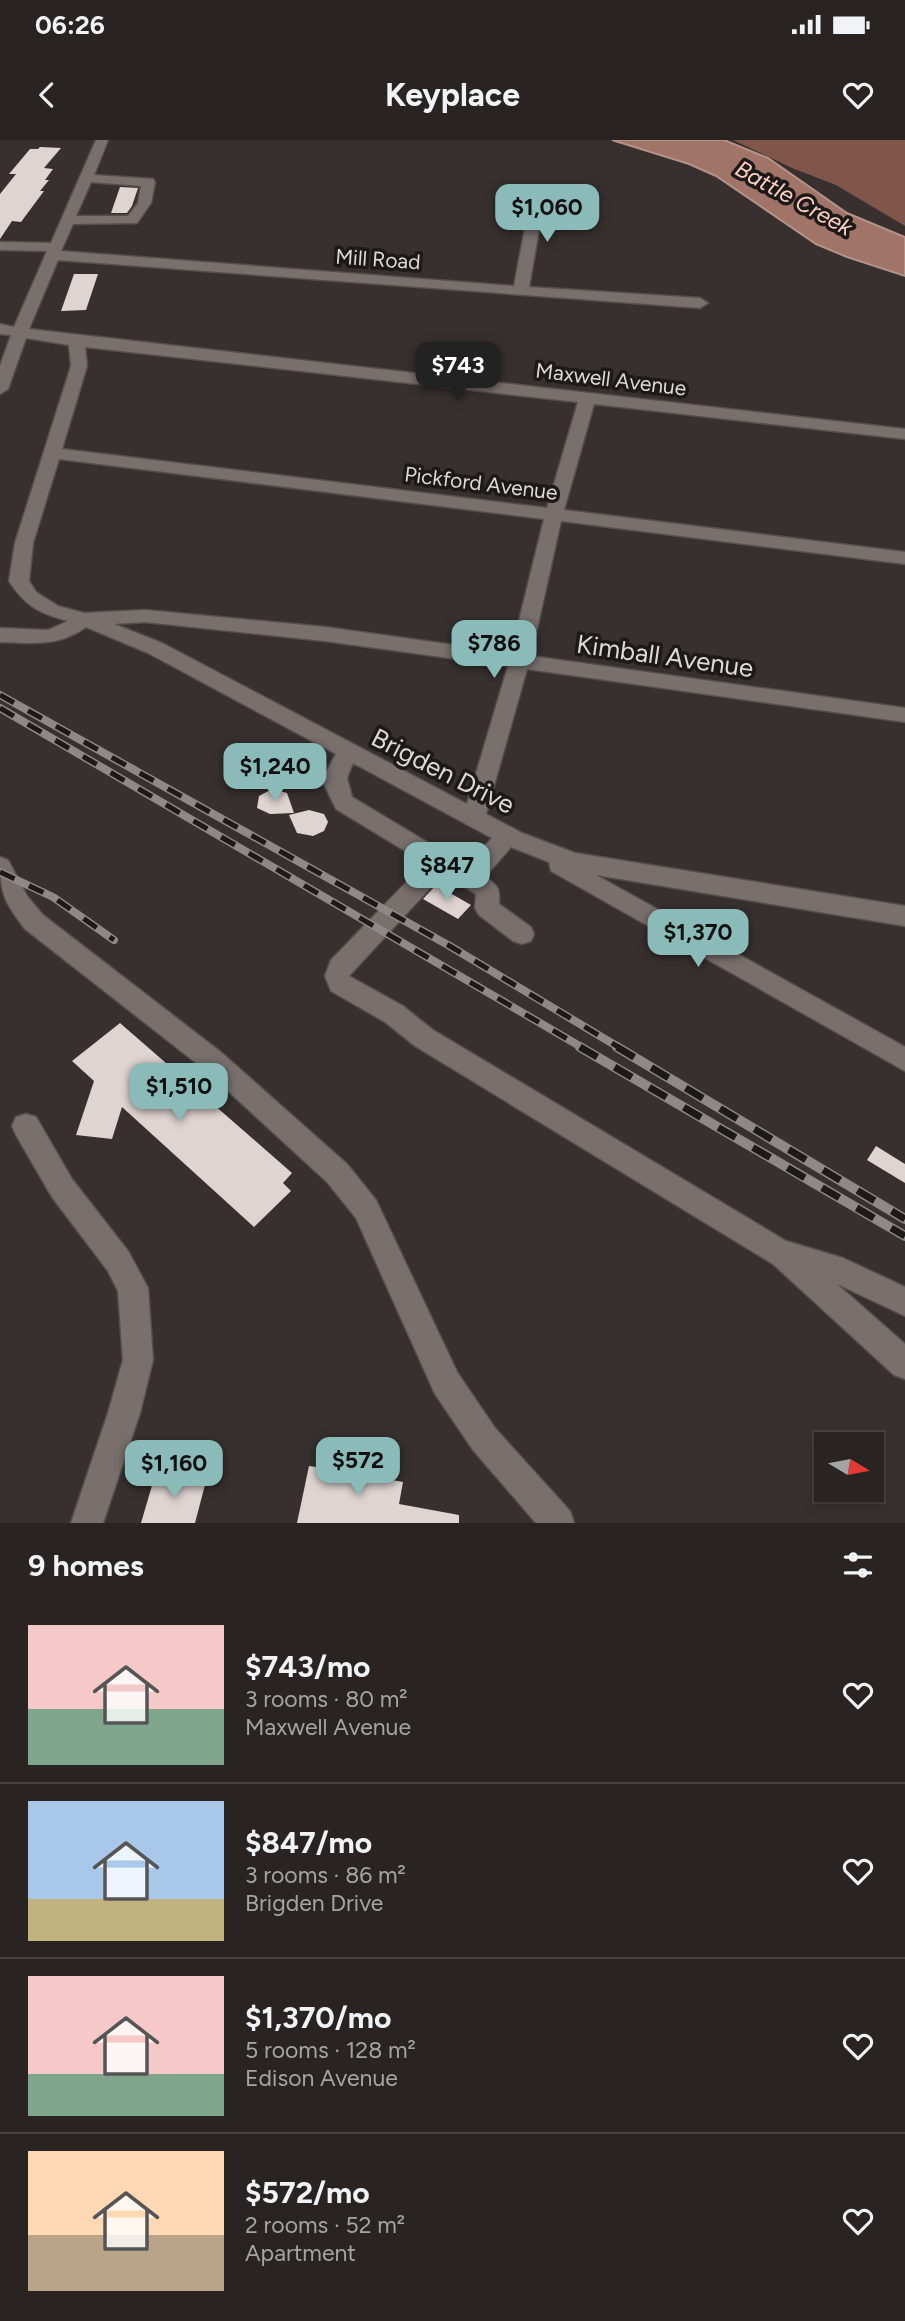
<!DOCTYPE html>
<html lang="en">
<head>
<meta charset="utf-8">
<style>
	body { margin:0; font-family:Figtree,sans-serif; background:#312c2a; color:#f1f3f6; height:100vh; display:flex; flex-direction:column; font-size:26px; white-space:nowrap }
	* { box-sizing:border-box; margin:0 }
	p { font-size:23px; color:#a5a4a5 }
	.icon { flex:none; width:38px; height:38px; fill:none; stroke:currentColor; stroke-width:2; stroke-linecap:round; stroke-linejoin:round }
	.map { position:relative; height:1383px; overflow:hidden }
	.sheet { display:flex; flex-direction:column; background:#292422; flex:1 }
	.sheet>* { flex:none }
	.needle { width:46px; rotate:100deg }
	.fabs { position:absolute; left:814px; top:1292px; display:grid; gap:14px }
	.fabs a { display:grid; place-items:center; width:70px; height:70px; border-radius:0px; background:#292422; box-shadow:0 4px 10px #0003,0 0 0 2px #454140; font-size:35px }
	.price { position:absolute; translate:-50% -60px; padding:0 16px; border-radius:14px; background:#8bbbb9; color:#111; font-size:23px; line-height:46px; filter:drop-shadow(0 2px 4px #0008) }
	.price::after { content:''; position:absolute; left:50%; top:42px; width:21px; height:16px; margin-left:-10px; background:inherit; clip-path:polygon(0 0,100% 0,50% 100%) }
	.price.on { background:#222; color:#fff }
	ul { padding:0; list-style:none }
	li { display:flex; align-items:center; gap:21px; height:175px; padding:0 28px }
	li+li { border-top:2px solid #454140 }
	li span { display:grid; place-items:center; flex:none; width:196px; height:140px; border-radius:0px; color:#555 }
	li>.icon { margin-inline-start:auto }
	span .icon { width:84px; height:84px; fill:#fffc; stroke-width:1 }
	li b { font-size:30px }
	h2 { display:flex; justify-content:space-between; align-items:center; height:84px; padding:0 28px; font-size:30px }
	.status { display:flex; justify-content:space-between; align-items:center; height:49px; padding:0 35px; background:#292422; direction:ltr }
	.status svg { height:19px; fill:currentColor }
	header { display:flex; justify-content:space-between; align-items:center; height:91px; padding:0 28px; background:#292422; font-size:32px; font-weight:700 }
	.map>svg:first-child { display:block }
	.forest { fill:#81564a }
	.water { fill:#a17468; stroke:#b3928a; stroke-width:2 }
	.building { fill:#ded4d1 }
	.lines { fill:none; stroke-linecap:round; stroke-linejoin:round }
	.minor-casing { stroke:#544e4c; stroke-width:3 }
	.minor { fill:#79706d; fill-rule:evenodd }
	.rail-far1-casing { stroke:#8e8887; stroke-width:8 }
	.rail-casing { stroke:#8e8887; stroke-width:10 }
	.rail-far1 { stroke:#1c1918; stroke-width:5; stroke-dasharray:16; stroke-linecap:butt }
	.rail { stroke:#1c1918; stroke-width:7; stroke-dasharray:20; stroke-linecap:butt }
	.labels { text-anchor:middle; dominant-baseline:central; stroke-width:7; stroke-linejoin:round; paint-order:stroke }
	.far-street-label { font-size:21px; fill:#ded9d8; stroke:#1c1918 }
	.far-water-label { font-size:23px; font-style:italic; fill:#fdd0c3; stroke:#1c1918 }
	.street-label { font-size:26px; fill:#ded9d8; stroke:#1c1918 }
</style>
</head>
<body>
<div class="status"><b>06:26</b><svg viewBox="0 0 49 12"><path d="M0 12V9h3v3zM5 12V6h3v6zM10 12V3h3v9zM15 12V0h3v12zM26 1h20v11H26zM47 4h2v5h-2z"/></svg></div>
<header><svg class="icon" aria-label="back" viewBox="0 0 24 24"><path d="M15 5l-7 7 7 7"/></svg>Keyplace<svg class="icon" aria-label="heart" viewBox="0 0 24 24"><path d="M12 20l-8-8c-3-5 5-10 8-4 3-6 11-1 8 4z"/></svg></header>
<div class="map">
<svg width="905" height="1383" viewBox="0 0 905 1383">
	<rect width="100%" height="100%" fill="#37302e"/>
	<!-- forest -->
	<path class="forest" d="M 733,0 L 905,0 L 905,86 L 836,45 L 792,28 Z"/>
	<!-- water -->
	<path class="water" d="M 612,0 L 724,0 L 768,18 L 847,73 L 905,97 L 905,136 L 847,117 L 816,104 L 716,36 L 689,24 Z"/>
	<!-- building -->
	<g class="building">
		<path d="M 40,7 L 61,8 L 44,28 L 53,29 L 45,40 L 49,40 L 40,51 L 44,51 L 21,82 L 12,81 L 0,99 L 0,54 L 16,34 L 9,34 L 30,9 L 38,9 Z"/>
		<path d="M 120,47 L 138,48 L 132,66 L 127,73 L 111,73 Z"/>
		<path d="M 74,134 L 98,134 L 86,170 L 61,171 Z"/>
		<path d="M 272,649 L 287,653 L 294,673 L 270,674 L 257,668 L 259,656 Z"/>
		<path d="M 309,670 L 324,674 L 328,682 L 324,691 L 313,696 L 297,693 L 289,675 Z"/>
		<path d="M 436,745 L 471,765 L 458,779 L 423,759 Z"/>
		<path d="M 120,883 L 292,1033 L 283,1043 L 291,1051 L 254,1087 L 122,967 L 112,999 L 76,995 L 94,941 L 72,921 Z"/>
		<path d="M 876,1006 L 905,1024 L 905,1043 L 867,1020 Z"/>
		<path d="M 327,1310 L 356,1315 L 353,1333 L 403,1342 L 399,1364 L 459,1375 L 459,1383 L 297,1383 L 309,1326 L 323,1328 Z"/>
		<path d="M 156,1332 L 206,1341 L 195,1383 L 141,1383 Z"/>
	</g>
	<g class="lines">
		<defs>
			<g id="minor">
				<path d="M 96,0 L 108,0 L 94,35 L 153,39 L 155,42 L 151,63 L 137,83 L 73,84 L 61,111 L 514,146 L 532,51 L 539,47 L 546,51 L 529,147 L 700,158 L 708,163 L 700,168 L 58,120 L 29,189 L 905,289 L 905,299 L 594,264 L 564,370 L 905,412 L 905,424 L 561,381 L 531,516 L 905,568 L 905,582 L 527,529 L 486,674 L 522,693 L 575,713 L 905,766 L 905,786 L 596,735 L 905,907 L 905,931 L 551,731 L 549,722 L 511,707 L 485,737 C 498,745 500,749 499,764 L 531,787 L 534,794 L 531,801 L 522,804 L 513,801 L 479,775 L 475,768 L 476,754 L 443,734 L 349,836 L 403,866 L 433,890 L 786,1101 L 843,1118 L 905,1147 L 905,1176 L 837,1144 L 905,1204 L 905,1239 L 894,1235 L 773,1124 L 415,906 L 385,882 L 331,851 L 325,836 L 331,820 L 425,723 L 336,669 L 324,644 L 326,632 L 336,614 L 148,513 L 86,487 C 59,507 32,503 0,502 L 0,488 L 48,490 L 68,481 C 39,473 26,467 9,441 L 15,403 L 71,226 L 69,205 L 26,198 L 8,249 L 0,254 L 0,226 L 11,195 L 0,194 L 0,184 L 14,187 L 47,111 L 0,110 L 0,102 L 51,103 ZM 91,42 L 141,46 L 138,63 L 128,76 L 76,76 ZM 85,207 L 578,262 L 547,368 L 62,309 L 87,226 ZM 59,319 L 544,379 L 511,513 L 325,487 L 145,470 L 84,473 L 58,466 L 36,452 L 29,441 L 33,403 ZM 145,482 L 325,501 L 508,526 L 467,664 L 162,503 L 114,484 ZM 353,623 L 492,698 L 467,726 L 352,657 L 347,638 Z"/>
				<path d="M 0,717 L 8,720 L 27,756 L 43,775 L 222,913 L 347,1024 L 376,1060 L 457,1232 L 495,1288 L 570,1371 L 574,1383 L 536,1383 L 473,1310 L 435,1254 L 356,1078 L 327,1042 L 204,929 L 25,789 C 3,760 0,753 0,717 Z"/>
				<path d="M 26,974 L 36,977 L 72,1039 L 128,1111 L 148,1148 L 153,1220 L 140,1273 L 103,1383 L 71,1383 L 108,1273 L 123,1220 L 118,1151 L 108,1131 L 52,1057 L 16,995 L 12,986 L 16,977 Z"/>
			</g>
		</defs>
		<!-- minor casing -->
		<use href="#minor" class="minor-casing"/>
		<!-- minor -->
		<use href="#minor" class="minor"/>
		<defs>
			<g id="rail-far1">
				<path d="M 0,555 L 448,805 L 620,908"/>
				<path d="M 0,568 L 583,908"/>
				<path d="M 0,732 L 53,757 L 114,800"/>
			</g>
			<g id="rail">
				<path d="M 580,907 L 905,1096"/>
				<path d="M 617,907 L 905,1079"/>
			</g>
		</defs>
		<!-- rail-far1 casing -->
		<use href="#rail-far1" class="rail-far1-casing"/>
		<!-- rail casing -->
		<use href="#rail" class="rail-casing"/>
		<!-- rail-far1 -->
		<use href="#rail-far1" class="rail-far1"/>
		<!-- rail -->
		<use href="#rail" class="rail"/>
	</g>
	<g class="labels">
		<!-- far-street labels -->
		<g class="far-street-label">
			<text transform="translate(378 119) rotate(4)">Mill Road</text>
			<text transform="translate(611 239) rotate(7)">Maxwell Avenue</text>
			<text transform="translate(481 343) rotate(7)">Pickford Avenue</text>
		</g>
		<!-- far-water labels -->
		<g class="far-water-label">
			<text transform="translate(794 58) rotate(29)">Battle Creek</text>
		</g>
		<!-- street labels -->
		<g class="street-label">
			<text transform="translate(665 516) rotate(8)">Kimball Avenue</text>
			<text transform="translate(443 631) rotate(27)">Brigden Drive</text>
		</g>
	</g>
</svg>
<div class="fabs">
<a><svg class="needle" viewBox="-14 -14 28 28"><path d="M0-13l5 13h-10z" fill="#e53935"/><path d="M0 13l5-13h-10z" fill="#a5a4a5"/></svg></a>
</div>
<b class="price" style="left:547px;top:104px">$1,060</b>
<b class="price on" style="left:458px;top:262px">$743</b>
<b class="price" style="left:494px;top:540px">$786</b>
<b class="price" style="left:275px;top:663px">$1,240</b>
<b class="price" style="left:447px;top:762px">$847</b>
<b class="price" style="left:698px;top:829px">$1,370</b>
<b class="price" style="left:179px;top:983px">$1,510</b>
<b class="price" style="left:358px;top:1357px">$572</b>
<b class="price" style="left:174px;top:1360px">$1,160</b>
</div>
<section class="sheet">
<h2>9 homes<svg class="icon" aria-label="filters" viewBox="0 0 24 24"><path d="M4 7h16M4 17h16"/><circle cx="9" cy="7" r="2"/><circle cx="15" cy="17" r="2"/></svg></h2>
<ul>
<li><span style="background:linear-gradient(#f6c9c9 60%,#7fa58c 0)"><svg class="icon" aria-label="home" viewBox="0 0 24 24"><path d="M3 11l9-7 9 7M6 9v11h12V9"/></svg></span><div><b>$743/mo</b><p>3 rooms · 80 m²</p><p>Maxwell Avenue</p></div><svg class="icon" aria-label="heart" viewBox="0 0 24 24"><path d="M12 20l-8-8c-3-5 5-10 8-4 3-6 11-1 8 4z"/></svg></li>
<li><span style="background:linear-gradient(#a9c7e8 70%,#c2b280 0)"><svg class="icon" aria-label="home" viewBox="0 0 24 24"><path d="M3 11l9-7 9 7M6 9v11h12V9"/></svg></span><div><b>$847/mo</b><p>3 rooms · 86 m²</p><p>Brigden Drive</p></div><svg class="icon" aria-label="heart" viewBox="0 0 24 24"><path d="M12 20l-8-8c-3-5 5-10 8-4 3-6 11-1 8 4z"/></svg></li>
<li><span style="background:linear-gradient(#f6c9c9 70%,#7fa58c 0)"><svg class="icon" aria-label="home" viewBox="0 0 24 24"><path d="M3 11l9-7 9 7M6 9v11h12V9"/></svg></span><div><b>$1,370/mo</b><p>5 rooms · 128 m²</p><p>Edison Avenue</p></div><svg class="icon" aria-label="heart" viewBox="0 0 24 24"><path d="M12 20l-8-8c-3-5 5-10 8-4 3-6 11-1 8 4z"/></svg></li>
<li><span style="background:linear-gradient(#ffd9b3 60%,#b9a48a 0)"><svg class="icon" aria-label="home" viewBox="0 0 24 24"><path d="M3 11l9-7 9 7M6 9v11h12V9"/></svg></span><div><b>$572/mo</b><p>2 rooms · 52 m²</p><p>Apartment</p></div><svg class="icon" aria-label="heart" viewBox="0 0 24 24"><path d="M12 20l-8-8c-3-5 5-10 8-4 3-6 11-1 8 4z"/></svg></li>
</ul>
</section>
</body>
</html>
